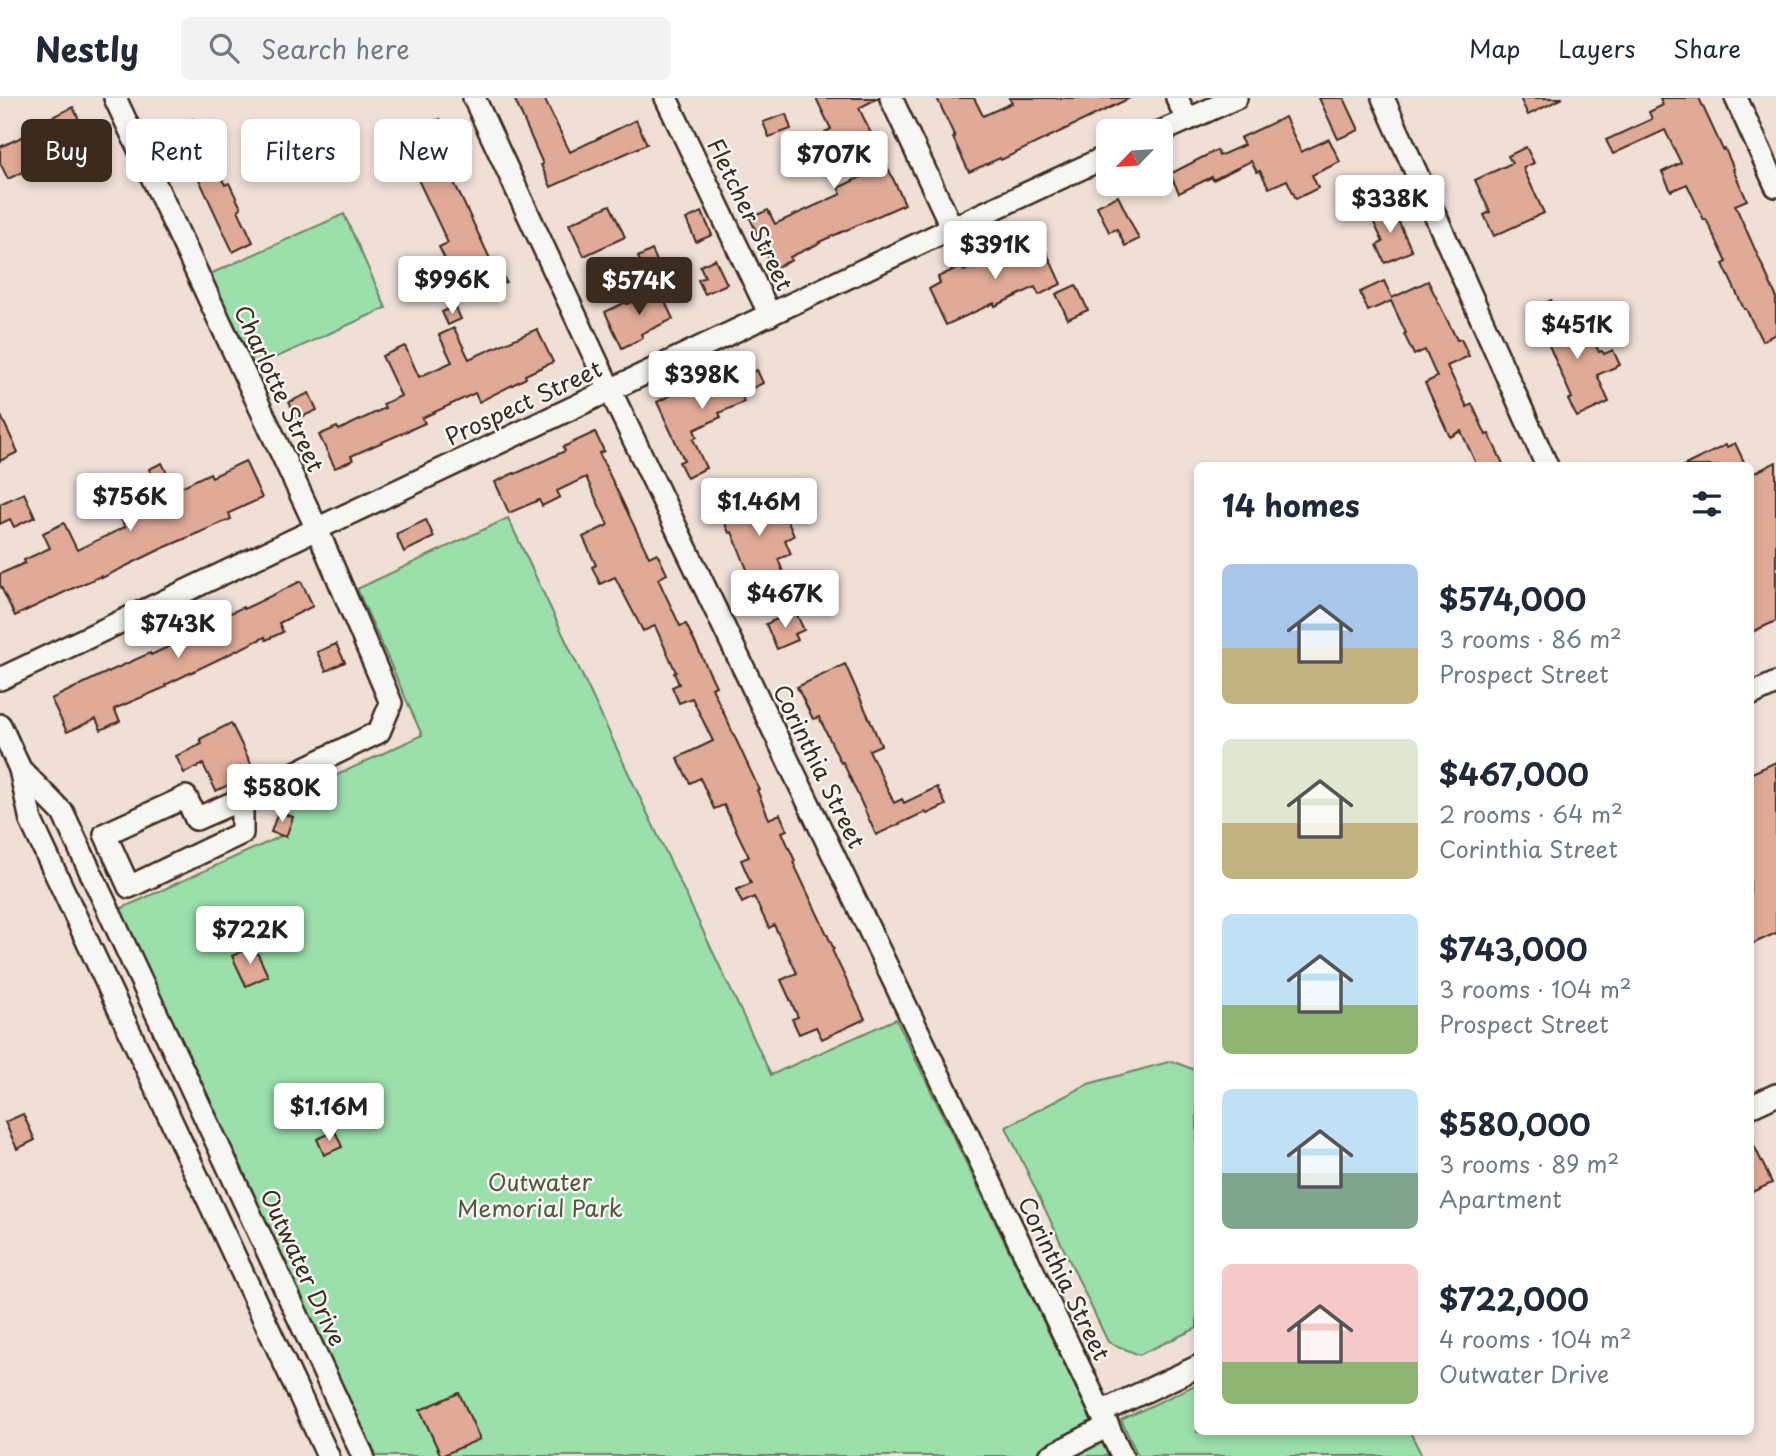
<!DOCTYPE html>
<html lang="en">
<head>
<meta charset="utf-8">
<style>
	body { margin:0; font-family:"Playpen Sans",sans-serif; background:#f2f2f3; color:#1f2937; height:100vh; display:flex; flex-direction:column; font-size:26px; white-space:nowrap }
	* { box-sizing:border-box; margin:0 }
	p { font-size:23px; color:#747a83 }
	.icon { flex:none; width:38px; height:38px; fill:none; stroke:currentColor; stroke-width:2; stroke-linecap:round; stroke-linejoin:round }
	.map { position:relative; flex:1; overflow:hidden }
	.details { position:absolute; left:1194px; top:364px; width:560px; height:973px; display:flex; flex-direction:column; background:#fff; border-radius:10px; box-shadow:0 4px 10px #0003 }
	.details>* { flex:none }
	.top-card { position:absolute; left:21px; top:21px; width:665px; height:63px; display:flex; gap:14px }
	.needle { width:46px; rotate:245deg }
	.fabs { position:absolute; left:1096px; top:21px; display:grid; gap:14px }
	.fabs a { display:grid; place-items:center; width:77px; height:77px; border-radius:10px; background:#fff; box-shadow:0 4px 10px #0003; font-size:35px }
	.price { position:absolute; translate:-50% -60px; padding:0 16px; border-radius:7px; background:#fff; color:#222; font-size:23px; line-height:46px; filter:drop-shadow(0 2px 4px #0008) }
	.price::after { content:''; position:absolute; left:50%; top:42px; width:21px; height:16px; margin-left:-10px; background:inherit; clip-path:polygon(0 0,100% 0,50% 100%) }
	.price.active { background:#3b2a1e; color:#fff }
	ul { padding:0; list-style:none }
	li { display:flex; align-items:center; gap:21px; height:175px; padding:0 28px }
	li span { display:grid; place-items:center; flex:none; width:196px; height:140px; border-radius:10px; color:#555 }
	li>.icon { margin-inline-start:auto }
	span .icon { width:84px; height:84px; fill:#fffc; stroke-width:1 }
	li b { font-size:30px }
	h2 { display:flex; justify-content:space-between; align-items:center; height:84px; padding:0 28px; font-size:30px }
	.tag { padding:0 24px; border-radius:10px; background:#fff; box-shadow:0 4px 10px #0003; font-size:24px; line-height:63px }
	.tag.active { background:#3b2a1e; color:#fff }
	header { display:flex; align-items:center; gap:42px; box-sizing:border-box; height:98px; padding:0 35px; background:#fff; border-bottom:2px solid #e0e1e3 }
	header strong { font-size:33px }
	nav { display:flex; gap:38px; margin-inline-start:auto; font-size:24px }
	.search { width:490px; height:63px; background:#f2f2f3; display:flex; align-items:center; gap:18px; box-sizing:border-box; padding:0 24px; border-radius:10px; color:#747a83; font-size:26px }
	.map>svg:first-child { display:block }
	.green { fill:#9bdfab; stroke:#6b8464; stroke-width:2 }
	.building { fill:#e0aa96; stroke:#3b2a1e; stroke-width:2 }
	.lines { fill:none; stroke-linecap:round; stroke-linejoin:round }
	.minor-casing { stroke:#3b2a1e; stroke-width:26 }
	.minor { stroke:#f6f6f2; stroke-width:21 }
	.labels { text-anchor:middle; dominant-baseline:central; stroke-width:5; stroke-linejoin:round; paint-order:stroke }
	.street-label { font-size:23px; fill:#3b2a1e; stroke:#f6f6f2 }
	.park-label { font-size:23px; fill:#535741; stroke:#f6f6f2 }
</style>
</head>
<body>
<header>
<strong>Nestly</strong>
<div class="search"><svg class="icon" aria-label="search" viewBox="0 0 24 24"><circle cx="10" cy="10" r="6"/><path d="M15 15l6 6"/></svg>Search here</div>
<nav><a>Map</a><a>Layers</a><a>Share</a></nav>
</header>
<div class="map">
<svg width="1776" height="1358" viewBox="0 0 1776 1358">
	<rect width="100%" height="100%" fill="#efdfd6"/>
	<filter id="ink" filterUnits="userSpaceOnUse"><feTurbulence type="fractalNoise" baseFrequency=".0143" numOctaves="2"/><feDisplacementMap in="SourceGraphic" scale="14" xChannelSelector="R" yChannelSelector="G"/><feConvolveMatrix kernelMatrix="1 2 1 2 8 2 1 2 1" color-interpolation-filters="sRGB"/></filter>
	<g filter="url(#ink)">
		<!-- green -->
		<g class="green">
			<path d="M 344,116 L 386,210 L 255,269 L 210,176 Z"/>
			<path d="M 508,420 L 771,977 L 896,921 L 1109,1358 L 376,1358 L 120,811 L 286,736 L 282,703 L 422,637 L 357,491 Z"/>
			<path d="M 1172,963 L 1197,973 L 1197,1230 L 1139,1257 L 1108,1244 L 1006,1029 L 1088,986 Z"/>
			<path d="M 1197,1286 L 1197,1334 L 1410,1334 L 1422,1358 L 1138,1358 L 1121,1322 Z"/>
		</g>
		<!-- building -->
		<g class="building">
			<path d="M 514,0 L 544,0 L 570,54 L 636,22 L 647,46 L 551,89 L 541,67 L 543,66 Z"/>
			<path d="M 816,0 L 878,0 L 859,10 L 873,40 L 864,44 L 878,73 L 887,68 L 905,106 L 819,144 L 820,145 L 790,159 L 792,162 L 773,171 L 750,120 L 768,112 L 775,126 L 841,96 L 838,90 L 863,78 L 847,44 L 833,51 L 825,34 L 831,31 Z"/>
			<path d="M 937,0 L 974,0 L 983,18 L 1012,5 L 1009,0 L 1130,0 L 1001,62 L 1000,60 L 969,74 L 953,40 L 955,39 Z"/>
			<path d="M 1319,0 L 1344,0 L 1359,32 L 1338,41 Z"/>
			<path d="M 1520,0 L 1563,0 L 1528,17 Z"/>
			<path d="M 1660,0 L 1699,0 L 1723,52 L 1725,51 L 1734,71 L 1733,72 L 1747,102 L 1735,107 L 1776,198 L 1776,236 L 1762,243 L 1746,211 L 1744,211 L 1723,166 L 1727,164 L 1706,121 L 1704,122 L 1687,86 L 1671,93 L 1662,74 L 1681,65 L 1665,32 L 1613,56 L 1606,42 L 1652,21 L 1649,14 L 1663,7 Z"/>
			<path d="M 73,9 L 88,41 L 38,64 L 40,66 L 8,81 L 0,65 L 0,49 L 26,37 L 31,49 L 58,37 L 50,20 Z"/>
			<path d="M 786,16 L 791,31 L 769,39 L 763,24 Z"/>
			<path d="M 1285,19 L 1301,54 L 1329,41 L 1340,64 L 1312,77 L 1318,90 L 1296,101 L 1287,82 L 1269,90 L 1260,73 L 1257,74 L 1251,63 L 1213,82 L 1212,79 L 1179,95 L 1170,76 L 1217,52 L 1219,58 L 1244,47 L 1240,40 Z"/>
			<path d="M 193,21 L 225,87 L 229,85 L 241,110 L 238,112 L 253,144 L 233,154 L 175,30 Z"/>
			<path d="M 440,21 L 452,46 L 445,49 L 458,77 L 452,80 L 493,167 L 497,165 L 506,184 L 472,199 L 455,164 L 448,167 L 439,149 L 448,145 L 414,73 L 433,64 L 418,31 Z"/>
			<path d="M 1526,49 L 1534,65 L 1523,70 L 1544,115 L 1494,138 L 1484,117 L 1490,114 L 1475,82 L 1512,65 L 1508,58 Z"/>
			<path d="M 1118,98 L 1139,141 L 1125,148 L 1117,131 L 1109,134 L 1097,108 Z"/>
			<path d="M 610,107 L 625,139 L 584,158 L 569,126 Z"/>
			<path d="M 1391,107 L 1412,153 L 1385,165 L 1377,147 L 1383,144 L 1370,116 Z"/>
			<path d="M 702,114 L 712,137 L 696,144 L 686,121 Z"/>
			<path d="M 1039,138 L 1061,186 L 1039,197 L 1035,189 L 995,208 L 994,205 L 946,227 L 929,191 L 940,185 L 938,179 L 961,168 L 964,173 Z"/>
			<path d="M 652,152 L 661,172 L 647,178 L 638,159 Z"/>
			<path d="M 715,161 L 727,186 L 705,196 L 698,182 L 705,179 L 700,168 Z"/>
			<path d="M 1384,183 L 1392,200 L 1428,183 L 1457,242 L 1461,241 L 1469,258 L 1447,268 L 1467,309 L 1472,306 L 1486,337 L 1489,336 L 1504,368 L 1477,368 L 1461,333 L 1450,339 L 1425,285 L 1437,279 L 1425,252 L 1414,257 L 1404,236 L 1406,235 L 1391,203 L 1368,213 L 1360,194 Z"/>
			<path d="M 1076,187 L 1088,212 L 1068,221 L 1056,196 Z"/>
			<path d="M 659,191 L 673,221 L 641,236 L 643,240 L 622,250 L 605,214 L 626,204 L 627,206 Z"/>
			<path d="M 1551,202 L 1569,240 L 1588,231 L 1599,254 L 1602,253 L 1604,256 L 1613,252 L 1620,267 L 1597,277 L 1609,304 L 1577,319 L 1568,302 L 1572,300 L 1533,211 Z"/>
			<path d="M 455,208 L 461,221 L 448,227 L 442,214 Z"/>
			<path d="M 454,230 L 469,261 L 537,231 L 553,264 L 525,277 L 526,280 L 479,304 L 475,295 L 422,320 L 425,325 L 351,358 L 353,362 L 335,370 L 319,337 L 337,329 L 339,332 L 385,310 L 383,306 L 401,298 L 382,258 L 405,248 L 419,279 L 452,264 L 439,237 Z"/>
			<path d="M 729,271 L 734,282 L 757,272 L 763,285 L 741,296 L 744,304 L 719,315 L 721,319 L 694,332 L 697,339 L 693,341 L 706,370 L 687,380 L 679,364 L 684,362 L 657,304 L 703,281 L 704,283 Z"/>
			<path d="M 309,295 L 317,312 L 297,321 L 289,304 Z"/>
			<path d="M 0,316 L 18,354 L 0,363 Z"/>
			<path d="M 595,334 L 604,353 L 599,355 L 649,459 L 657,455 L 667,476 L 658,481 L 680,528 L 686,526 L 716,588 L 712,590 L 759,691 L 757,692 L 769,721 L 780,716 L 787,732 L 782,734 L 795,763 L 793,764 L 834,851 L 832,852 L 865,921 L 822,941 L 816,929 L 799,936 L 792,921 L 798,919 L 781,882 L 797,875 L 774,827 L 769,830 L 754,799 L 742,805 L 736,792 L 751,785 L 741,762 L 749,759 L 724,707 L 714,711 L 700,680 L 690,685 L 677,660 L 713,643 L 692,600 L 679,605 L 672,589 L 679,586 L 674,575 L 676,574 L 655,528 L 643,533 L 615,479 L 600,486 L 592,469 L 596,467 L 583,439 L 608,427 L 586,379 L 557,393 L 560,399 L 542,408 L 539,402 L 509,415 L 495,384 L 514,375 L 515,376 L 565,353 L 563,349 Z"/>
			<path d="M 1735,345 L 1746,368 L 1683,368 L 1726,347 L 1727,349 Z"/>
			<path d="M 245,363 L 262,400 L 229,415 L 231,421 L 161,451 L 102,480 L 101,478 L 69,492 L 15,518 L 0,487 L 0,476 L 25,465 L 24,462 L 50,450 L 43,435 L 64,425 L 77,452 L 125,429 L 120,419 L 131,414 L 121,391 L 152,377 L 149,371 L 162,365 L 175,392 L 210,375 L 212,379 Z"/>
			<path d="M 1776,364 L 1776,523 L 1750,535 L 1750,377 Z"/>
			<path d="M 24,395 L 35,419 L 14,429 L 10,421 L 0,426 L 0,406 Z"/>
			<path d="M 740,399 L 742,404 L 752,399 L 757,411 L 779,402 L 794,438 L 785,442 L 791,456 L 778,461 L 785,479 L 755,491 L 732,434 L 729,435 L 718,410 Z"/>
			<path d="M 426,422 L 434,439 L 404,454 L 396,436 Z"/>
			<path d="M 301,483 L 313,508 L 279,525 L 283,534 L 266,542 L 265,539 L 165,587 L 166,589 L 114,611 L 120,623 L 101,632 L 96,621 L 67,634 L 51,601 L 99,578 L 150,555 L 151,557 L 200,534 L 199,530 L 243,509 L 244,511 Z"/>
			<path d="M 795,513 L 804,532 L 795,536 L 798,542 L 777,551 L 766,526 Z"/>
			<path d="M 336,546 L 345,564 L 326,573 L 317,554 Z"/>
			<path d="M 845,566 L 881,647 L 869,652 L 894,705 L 902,701 L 904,705 L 937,689 L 946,707 L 927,716 L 925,714 L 876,737 L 843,664 L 841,665 L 819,619 L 813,621 L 797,589 Z"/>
			<path d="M 231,625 L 255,674 L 216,693 L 203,666 L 184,675 L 176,658 L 202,646 L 200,641 Z"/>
			<path d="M 1776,664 L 1776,835 L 1750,847 L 1750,676 Z"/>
			<path d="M 278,714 L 293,719 L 286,739 L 271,734 Z"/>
			<path d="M 254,848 L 268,878 L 246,888 L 232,858 Z"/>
			<path d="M 23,1016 L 35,1042 L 17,1051 L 5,1024 Z"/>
			<path d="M 335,1033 L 342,1049 L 324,1057 L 317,1041 Z"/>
			<path d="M 1750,1039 L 1772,1085 L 1750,1095 Z"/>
			<path d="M 459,1295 L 480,1341 L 441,1358 L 420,1312 Z"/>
		</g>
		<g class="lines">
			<defs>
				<g id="minor">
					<path d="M 115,0 L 317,431 L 391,605 L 379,634 L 242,701 L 242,735 L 129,789 L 105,736 L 186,699 L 196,721 L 242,701"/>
					<path d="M 474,0 L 610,292 L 1122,1358"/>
					<path d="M 666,0 L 770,217"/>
					<path d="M 891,0 L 952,130"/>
					<path d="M 1177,0 L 1187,22"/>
					<path d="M 1383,0 L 1547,368"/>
					<path d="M 1736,0 L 1776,88"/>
					<path d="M 1160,34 L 1236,0"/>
					<path d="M 0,581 L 952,130 L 1108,58"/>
					<path d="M 1750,597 L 1776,585"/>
					<path d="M 0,627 L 20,671 L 31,723 L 328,1358"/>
					<path d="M 20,671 L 63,715 L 363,1358"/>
					<path d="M 1750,1009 L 1776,997"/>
					<path d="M 1101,1314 L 1197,1269"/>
					<path d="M 1050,1358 L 1108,1328"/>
				</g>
			</defs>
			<!-- minor casing -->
			<use href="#minor" class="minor-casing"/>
			<!-- minor -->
			<use href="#minor" class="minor"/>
		</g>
	</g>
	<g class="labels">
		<!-- street labels -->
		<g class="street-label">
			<text transform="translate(751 116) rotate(64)">Fletcher Street</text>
			<text transform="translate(280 290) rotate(65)">Charlotte Street</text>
			<text transform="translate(523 304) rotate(-25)">Prospect Street</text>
			<text transform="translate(820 668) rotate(64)">Corinthia Street</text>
			<text transform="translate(304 1169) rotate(65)">Outwater Drive</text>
			<text transform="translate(1065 1180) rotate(64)">Corinthia Street</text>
		</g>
		<!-- park labels -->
		<g class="park-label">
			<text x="540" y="1083">Outwater<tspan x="540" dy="26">Memorial Park</tspan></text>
		</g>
	</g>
</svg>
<div class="fabs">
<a><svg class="needle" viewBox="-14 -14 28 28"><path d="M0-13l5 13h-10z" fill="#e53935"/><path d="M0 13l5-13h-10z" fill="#747a83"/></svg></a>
</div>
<b class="price" style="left:834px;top:93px">$707K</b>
<b class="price" style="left:1390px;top:137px">$338K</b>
<b class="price" style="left:995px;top:183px">$391K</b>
<b class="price" style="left:452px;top:218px">$996K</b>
<b class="price active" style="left:639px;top:219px">$574K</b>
<b class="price" style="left:1577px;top:263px">$451K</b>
<b class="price" style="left:702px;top:313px">$398K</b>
<b class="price" style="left:130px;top:435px">$756K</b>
<b class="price" style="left:759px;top:440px">$1.46M</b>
<b class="price" style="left:785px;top:532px">$467K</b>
<b class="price" style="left:178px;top:562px">$743K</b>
<b class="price" style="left:282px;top:726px">$580K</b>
<b class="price" style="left:250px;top:868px">$722K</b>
<b class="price" style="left:329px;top:1045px">$1.16M</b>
<div class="top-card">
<a class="tag active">Buy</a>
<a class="tag">Rent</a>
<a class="tag">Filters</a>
<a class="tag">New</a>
</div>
<section class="details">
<h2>14 homes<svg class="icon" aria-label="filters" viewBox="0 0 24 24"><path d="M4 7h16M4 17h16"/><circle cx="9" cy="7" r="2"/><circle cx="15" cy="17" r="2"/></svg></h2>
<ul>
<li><span style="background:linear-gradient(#a9c7e8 60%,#c2b280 0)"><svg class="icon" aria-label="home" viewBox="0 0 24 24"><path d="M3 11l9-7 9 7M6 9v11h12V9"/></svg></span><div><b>$574,000</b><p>3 rooms · 86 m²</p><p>Prospect Street</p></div></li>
<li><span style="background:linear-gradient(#dfe7d0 60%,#c2b280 0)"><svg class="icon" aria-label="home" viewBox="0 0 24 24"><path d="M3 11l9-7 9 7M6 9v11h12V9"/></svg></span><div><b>$467,000</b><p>2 rooms · 64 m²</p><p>Corinthia Street</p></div></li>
<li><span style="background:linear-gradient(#bfe0f5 65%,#8fb573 0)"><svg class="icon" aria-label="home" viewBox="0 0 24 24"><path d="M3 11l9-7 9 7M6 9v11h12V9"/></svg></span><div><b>$743,000</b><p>3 rooms · 104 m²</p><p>Prospect Street</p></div></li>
<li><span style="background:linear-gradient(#bfe0f5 60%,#7fa58c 0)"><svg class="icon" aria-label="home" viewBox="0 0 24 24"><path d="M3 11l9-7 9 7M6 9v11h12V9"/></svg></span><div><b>$580,000</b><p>3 rooms · 89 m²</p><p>Apartment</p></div></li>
<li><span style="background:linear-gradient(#f6c9c9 70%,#8fb573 0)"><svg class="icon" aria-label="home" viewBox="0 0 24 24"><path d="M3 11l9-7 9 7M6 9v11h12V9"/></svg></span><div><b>$722,000</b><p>4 rooms · 104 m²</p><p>Outwater Drive</p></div></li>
</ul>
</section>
</div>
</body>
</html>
